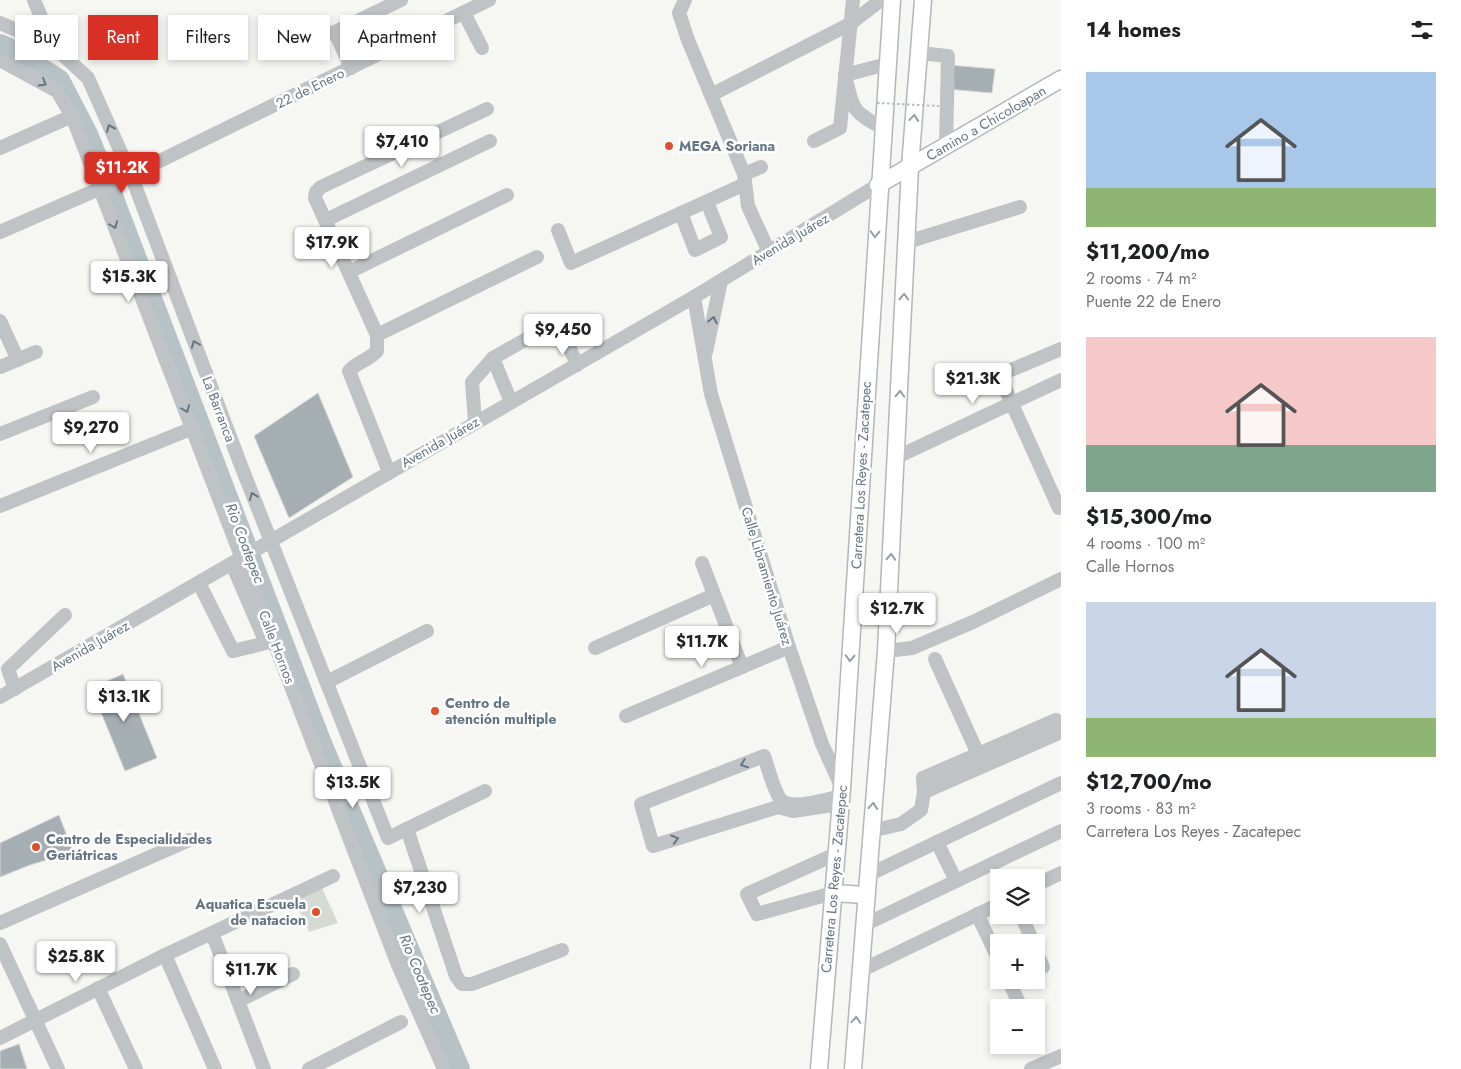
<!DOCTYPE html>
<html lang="en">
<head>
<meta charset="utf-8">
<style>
	body { margin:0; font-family:Jost,sans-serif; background:#f2f2f2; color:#202124; height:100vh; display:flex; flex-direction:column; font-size:19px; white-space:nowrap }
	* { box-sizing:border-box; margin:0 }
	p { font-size:16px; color:#757577 }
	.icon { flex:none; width:28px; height:28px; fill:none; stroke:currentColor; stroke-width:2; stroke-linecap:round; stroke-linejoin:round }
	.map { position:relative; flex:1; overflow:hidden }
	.details { display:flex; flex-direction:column; background:#fff; width:400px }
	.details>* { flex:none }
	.top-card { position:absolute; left:15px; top:15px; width:475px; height:45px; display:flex; gap:10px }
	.buttons { position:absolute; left:990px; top:869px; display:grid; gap:10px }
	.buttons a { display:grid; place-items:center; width:55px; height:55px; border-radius:0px; background:#fff; box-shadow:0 2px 8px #0003; font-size:25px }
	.price { position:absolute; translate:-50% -42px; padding:0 11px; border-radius:5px; background:#fff; color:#222; font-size:16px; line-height:32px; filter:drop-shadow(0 1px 2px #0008) }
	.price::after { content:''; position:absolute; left:50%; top:30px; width:15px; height:11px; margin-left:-8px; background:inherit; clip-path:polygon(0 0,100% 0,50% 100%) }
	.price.on { background:#d93025; color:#fff }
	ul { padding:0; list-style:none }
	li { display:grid; align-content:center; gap:10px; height:265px; padding:0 25px }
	li span { display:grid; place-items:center; height:155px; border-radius:0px; color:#555 }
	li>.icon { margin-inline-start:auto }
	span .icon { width:90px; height:90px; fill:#fffc; stroke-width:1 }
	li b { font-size:21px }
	h2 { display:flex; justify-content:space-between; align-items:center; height:60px; padding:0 25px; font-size:21px }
	.chip { padding:0 18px; border-radius:0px; background:#fff; box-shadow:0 2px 8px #0003; font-size:18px; line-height:45px }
	.chip.on { background:#d93025; color:#fff }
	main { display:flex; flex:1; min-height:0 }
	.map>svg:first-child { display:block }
	.green { fill:#d5dbd2 }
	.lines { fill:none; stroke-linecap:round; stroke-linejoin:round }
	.river { stroke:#b6c2c6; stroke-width:20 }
	.building { fill:#a5aeb3; stroke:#d7d7d5 }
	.major-casing { stroke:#b2b7ba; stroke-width:19 }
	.minor { stroke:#bfc3c6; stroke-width:14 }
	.major { stroke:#fff; stroke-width:16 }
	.path-bridge { stroke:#b9bcbe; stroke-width:2; stroke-dasharray:2.5 2.5; stroke-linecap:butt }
	.oneway { stroke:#657683 }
	.oneway2 { stroke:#939fa8 }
	.poi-dot { fill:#de4f2a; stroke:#fff; stroke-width:2 }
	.labels { text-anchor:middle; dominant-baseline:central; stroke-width:5; stroke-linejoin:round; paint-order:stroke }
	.street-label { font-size:14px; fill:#657683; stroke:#fff }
	.poi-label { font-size:14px; font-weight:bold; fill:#657683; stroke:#fff; text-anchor:start }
	.water-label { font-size:15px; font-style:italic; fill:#61787f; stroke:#fff }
</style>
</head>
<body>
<main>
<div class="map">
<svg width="1061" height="1069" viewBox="0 0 1061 1069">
	<rect width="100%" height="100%" fill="#f6f6f2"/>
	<!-- green -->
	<path class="green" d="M 322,888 L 338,923 L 309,932 L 295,901 Z"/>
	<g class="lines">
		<!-- river -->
		<path class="river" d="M 0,44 L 12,49 L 60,80 L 88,134 L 113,196 L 321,741 L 460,1069"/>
	</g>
	<!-- building -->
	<g class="building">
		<path d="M 949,65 L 995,69 L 992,93 L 947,89 Z"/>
		<path d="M 318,393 L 353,477 L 289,518 L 254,436 Z"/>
		<path d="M 123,674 L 157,758 L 125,771 L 91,688 Z"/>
		<path d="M 59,815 L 73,852 L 30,865 L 0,877 L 0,843 Z"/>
		<path d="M 19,1044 L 27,1069 L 0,1069 L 0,1051 Z"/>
	</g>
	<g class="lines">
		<defs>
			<g id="major">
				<path d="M 878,185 L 1061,79"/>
				<path d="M 833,893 L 866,895"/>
				<path d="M 819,1069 L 842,788 L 892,0"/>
				<path d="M 853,1069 L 886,651 L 910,167 L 923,0"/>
			</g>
		</defs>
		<!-- major casing -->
		<use href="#major" class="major-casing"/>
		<!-- minor -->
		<g class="minor">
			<path d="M 34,0 L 53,46"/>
			<path d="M 685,0 L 679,13 L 688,40 L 744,174 L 748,206 L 769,252"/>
			<path d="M 464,13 L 482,48"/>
			<path d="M 0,23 L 53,46 L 88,78 L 131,175 L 240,463 L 388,838 L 485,791"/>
			<path d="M 292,43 L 335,32"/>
			<path d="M 919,53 L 948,56 L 946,146"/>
			<path d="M 0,60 L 57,91 L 72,116 L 398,965 L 444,1069"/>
			<path d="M 351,68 L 335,32 L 401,0"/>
			<path d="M 711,95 L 850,24 L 881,0"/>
			<path d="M 883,128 C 851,111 853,109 845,75 L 887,64"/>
			<path d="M 814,141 L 840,128 L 853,0"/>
			<path d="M 0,148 L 72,116"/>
			<path d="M 744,174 L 761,167"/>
			<path d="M 681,213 L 695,250 L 721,237 L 707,202"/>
			<path d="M 326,220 L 490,141"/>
			<path d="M 558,230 L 571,263 L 745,184"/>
			<path d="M 0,232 L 131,175 L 489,0"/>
			<path d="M 907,242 L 1020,207"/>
			<path d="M 349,272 L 507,195"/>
			<path d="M 694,297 L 711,394 L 789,647 L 822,744 L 842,788"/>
			<path d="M 0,321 L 18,360"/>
			<path d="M 377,335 L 537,257"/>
			<path d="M 706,352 L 721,281"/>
			<path d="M 0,367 L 36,352"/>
			<path d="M 511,402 L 493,358 L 558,321 L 577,365"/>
			<path d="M 475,422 L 472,382 L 493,358"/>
			<path d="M 0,434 L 93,397"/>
			<path d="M 897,457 L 1061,380"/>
			<path d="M 389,472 L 349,371 C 357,362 369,360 377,351 L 377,335 L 315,198 L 316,192 L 321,187 L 487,109"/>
			<path d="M 0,506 L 193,428"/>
			<path d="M 1059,508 L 999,375 L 1061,349"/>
			<path d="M 702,563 L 742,667"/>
			<path d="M 199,583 L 233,651 L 266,643 L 232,564"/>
			<path d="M 595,648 L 714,595"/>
			<path d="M 886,651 L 912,648 L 973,622 L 1061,579"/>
			<path d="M 935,659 L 978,754"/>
			<path d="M 327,682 L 427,631"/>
			<path d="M 15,689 L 8,669 L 65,615"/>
			<path d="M 0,697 L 694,297 L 878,185"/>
			<path d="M 626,716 L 789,647"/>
			<path d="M 1056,720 L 1059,733 L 924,792 L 923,778 Z"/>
			<path d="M 840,804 L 793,811 L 778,807 L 653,846 L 641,804 L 764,756 C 768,767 774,792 781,800 C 792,811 827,799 841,796"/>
			<path d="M 407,829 L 456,976 L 462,984 L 472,984 L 562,950"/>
			<path d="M 871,831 L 901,824 L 921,810 L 924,792"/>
			<path d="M 937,842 L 956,881"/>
			<path d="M 868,875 L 1061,783"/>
			<path d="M 1036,885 L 1061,873"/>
			<path d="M 833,893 L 757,914 L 747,894 L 836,854"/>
			<path d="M 977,914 L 999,960"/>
			<path d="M 1021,915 L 1033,942"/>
			<path d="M 0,923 L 189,840"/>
			<path d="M 864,925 L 1061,831"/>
			<path d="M 212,933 L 264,1069"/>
			<path d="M 0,944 L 58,1069"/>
			<path d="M 1036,951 L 1043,967"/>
			<path d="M 165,955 L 215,1069"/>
			<path d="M 860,971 L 999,904"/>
			<path d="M 1008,980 L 1021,1007"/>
			<path d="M 98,988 L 136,1069"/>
			<path d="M 238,1001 L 293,974"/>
			<path d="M 0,1038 L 165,955 L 333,876"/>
			<path d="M 309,1069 L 401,1022"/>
			<path d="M 1031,1069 L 1061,1056"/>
		</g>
		<!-- major -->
		<use href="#major" class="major"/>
		<!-- path-bridge -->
		<path class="path-bridge" d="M 877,103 L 939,106"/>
	</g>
	<!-- one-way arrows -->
	<defs><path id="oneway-chevron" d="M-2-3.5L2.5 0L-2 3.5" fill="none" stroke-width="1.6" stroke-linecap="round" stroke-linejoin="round" transform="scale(1.25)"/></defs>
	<g class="oneway">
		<use href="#oneway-chevron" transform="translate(43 83) rotate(30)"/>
		<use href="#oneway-chevron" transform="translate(110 128) rotate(-114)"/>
		<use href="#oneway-chevron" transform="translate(114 225) rotate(69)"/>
		<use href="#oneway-chevron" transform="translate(713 320) rotate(-78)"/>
		<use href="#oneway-chevron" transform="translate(195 344) rotate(-111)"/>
		<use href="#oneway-chevron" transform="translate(186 409) rotate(69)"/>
		<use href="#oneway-chevron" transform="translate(253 496) rotate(-112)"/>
		<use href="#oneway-chevron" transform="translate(744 764) rotate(159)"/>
		<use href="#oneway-chevron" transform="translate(675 839) rotate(-17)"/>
	</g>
	<g class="oneway2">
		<use href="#oneway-chevron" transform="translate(914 118) rotate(-85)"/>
		<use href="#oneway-chevron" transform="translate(875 234) rotate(93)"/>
		<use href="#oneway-chevron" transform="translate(904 297) rotate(-87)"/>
		<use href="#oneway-chevron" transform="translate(900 394) rotate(-87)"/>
		<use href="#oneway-chevron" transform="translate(891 557) rotate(-87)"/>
		<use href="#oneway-chevron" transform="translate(850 658) rotate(93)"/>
		<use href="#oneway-chevron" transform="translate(873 806) rotate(-85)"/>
		<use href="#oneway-chevron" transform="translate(856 1020) rotate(-86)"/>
	</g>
	<!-- markers -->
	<g class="poi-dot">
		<circle cx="669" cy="146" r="5"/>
		<circle cx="435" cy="711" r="5"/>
		<circle cx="36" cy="847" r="5"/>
		<circle cx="316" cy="912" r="5"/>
	</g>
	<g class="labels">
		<!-- street labels -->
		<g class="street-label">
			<text transform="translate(310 88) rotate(-26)">22 de Enero</text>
			<text transform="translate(986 123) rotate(-30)">Camino a Chicoloapan</text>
			<text transform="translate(790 239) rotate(-31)">Avenida Juárez</text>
			<text transform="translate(219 409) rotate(69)">La Barranca</text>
			<text transform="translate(440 442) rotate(-30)">Avenida Juárez</text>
			<text transform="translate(861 475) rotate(-87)">Carretera Los Reyes - Zacatepec</text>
			<text transform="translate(767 576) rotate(73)">Calle Libramiento Juárez</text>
			<text transform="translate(90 646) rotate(-30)">Avenida Juárez</text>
			<text transform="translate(277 647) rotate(69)">Calle Hornos</text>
			<text transform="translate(834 879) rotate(-85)">Carretera Los Reyes - Zacatepec</text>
		</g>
		<!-- poi labels -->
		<g class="poi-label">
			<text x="679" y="146">MEGA Soriana</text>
			<text x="445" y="703">Centro de<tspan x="445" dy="16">atención multiple</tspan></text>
			<text x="46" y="839">Centro de Especialidades<tspan x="46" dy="16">Geriátricas</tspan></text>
			<text x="306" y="904" text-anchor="end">Aquatica Escuela<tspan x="306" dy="16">de natacion</tspan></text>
		</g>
		<!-- water labels -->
		<g class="water-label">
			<text transform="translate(245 543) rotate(69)">Rio Coatepec</text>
			<text transform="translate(420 974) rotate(67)">Rio Coatepec</text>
		</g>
	</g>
</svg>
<div class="buttons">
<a><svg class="icon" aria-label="layers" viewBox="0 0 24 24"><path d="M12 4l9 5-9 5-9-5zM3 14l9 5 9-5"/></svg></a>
<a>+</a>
<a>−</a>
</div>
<b class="price" style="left:402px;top:168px">$7,410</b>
<b class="price on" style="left:122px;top:194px">$11.2K</b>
<b class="price" style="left:332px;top:269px">$17.9K</b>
<b class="price" style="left:129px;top:303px">$15.3K</b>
<b class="price" style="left:563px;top:356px">$9,450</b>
<b class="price" style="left:973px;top:405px">$21.3K</b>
<b class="price" style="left:91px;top:454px">$9,270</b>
<b class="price" style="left:897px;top:635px">$12.7K</b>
<b class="price" style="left:702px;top:668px">$11.7K</b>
<b class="price" style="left:124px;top:723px">$13.1K</b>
<b class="price" style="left:353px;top:809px">$13.5K</b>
<b class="price" style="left:420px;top:914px">$7,230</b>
<b class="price" style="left:76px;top:983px">$25.8K</b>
<b class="price" style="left:251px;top:996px">$11.7K</b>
<div class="top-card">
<a class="chip">Buy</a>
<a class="chip on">Rent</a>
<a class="chip">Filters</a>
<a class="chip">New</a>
<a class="chip">Apartment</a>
</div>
</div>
<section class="details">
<h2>14 homes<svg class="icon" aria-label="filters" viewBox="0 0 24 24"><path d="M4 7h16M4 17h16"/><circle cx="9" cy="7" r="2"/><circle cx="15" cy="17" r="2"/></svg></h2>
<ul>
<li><span style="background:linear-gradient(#a9c7e8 75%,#8fb573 0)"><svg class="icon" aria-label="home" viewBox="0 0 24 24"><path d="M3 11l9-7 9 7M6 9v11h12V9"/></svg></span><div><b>$11,200/mo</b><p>2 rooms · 74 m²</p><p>Puente 22 de Enero</p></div></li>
<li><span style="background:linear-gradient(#f6c9c9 70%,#7fa58c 0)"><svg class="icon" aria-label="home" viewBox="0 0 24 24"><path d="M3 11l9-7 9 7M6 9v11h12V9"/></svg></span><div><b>$15,300/mo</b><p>4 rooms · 100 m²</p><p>Calle Hornos</p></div></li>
<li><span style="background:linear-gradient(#c9d6e8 75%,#8fb573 0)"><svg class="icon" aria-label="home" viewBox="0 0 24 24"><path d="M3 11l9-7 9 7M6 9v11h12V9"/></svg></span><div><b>$12,700/mo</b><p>3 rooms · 83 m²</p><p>Carretera Los Reyes - Zacatepec</p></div></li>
</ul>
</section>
</main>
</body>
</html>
